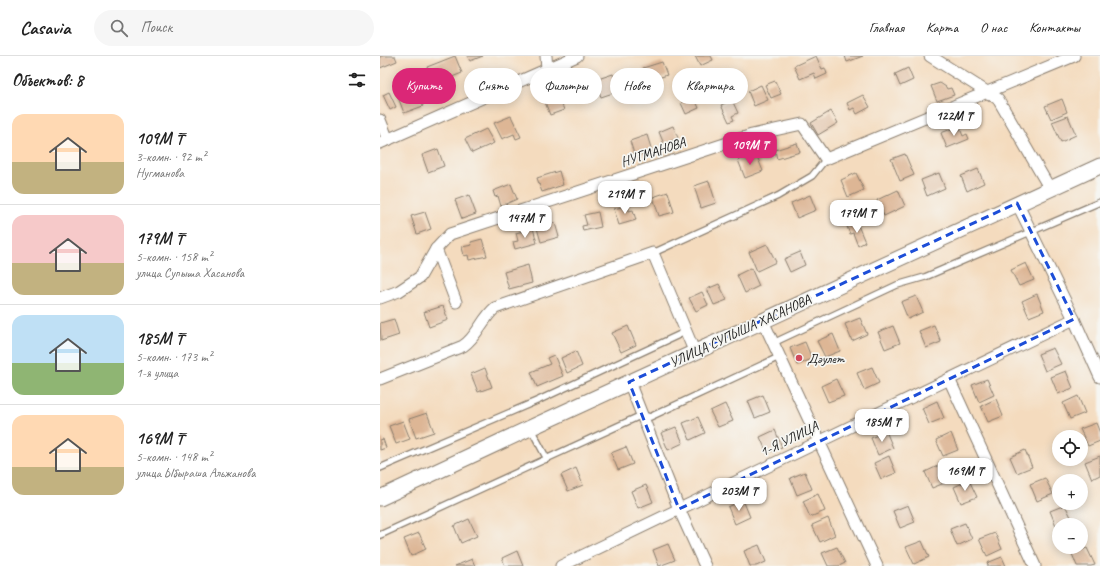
<!DOCTYPE html>
<html lang="ru">
<head>
<meta charset="utf-8">
<style>
	body { margin:0; font-family:Caveat,sans-serif; background:#f6f6f6; color:#222; height:100vh; display:flex; flex-direction:column; font-size:15px; white-space:nowrap }
	* { box-sizing:border-box; margin:0 }
	p { font-size:13px; color:#767676 }
	.icon { flex:none; width:22px; height:22px; fill:none; stroke:currentColor; stroke-width:2; stroke-linecap:round; stroke-linejoin:round }
	.map { position:relative; flex:1; overflow:hidden }
	.sheet { display:flex; flex-direction:column; background:#fff; width:380px }
	.sheet>* { flex:none }
	.guide { position:absolute; left:12px; top:12px; width:380px; height:36px; display:flex; gap:8px }
	.controls { position:absolute; left:672px; top:374px; display:grid; gap:8px }
	.controls a { display:grid; place-items:center; width:36px; height:36px; border-radius:50%; background:#fff; box-shadow:0 2px 10px #0003; font-size:20px }
	.price { position:absolute; translate:-50% -34px; padding:0 9px; border-radius:8px; background:#fff; color:#222; font-size:13px; line-height:26px; filter:drop-shadow(0 1px 2px #0008) }
	.price::after { content:''; position:absolute; left:50%; top:24px; width:12px; height:9px; margin-left:-6px; background:inherit; clip-path:polygon(0 0,100% 0,50% 100%) }
	.price.current { background:#db2777; color:#fff }
	ul { padding:0; list-style:none }
	li { display:flex; align-items:center; gap:12px; height:100px; padding:0 12px }
	li+li { border-top:1px solid #e0e0e0 }
	li span { display:grid; place-items:center; flex:none; width:112px; height:80px; border-radius:12px; color:#555 }
	li>.icon { margin-inline-start:auto }
	span .icon { width:48px; height:48px; fill:#fffc; stroke-width:1 }
	li b { font-size:17px }
	h2 { display:flex; justify-content:space-between; align-items:center; height:48px; padding:0 12px; font-size:17px }
	.chip { padding:0 14px; border-radius:18px; background:#fff; box-shadow:0 2px 10px #0003; font-size:14px; line-height:36px }
	.chip.current { background:#db2777; color:#fff }
	header { display:flex; align-items:center; gap:24px; box-sizing:border-box; height:56px; padding:0 20px; background:#fff; border-bottom:1px solid #e0e0e0 }
	header strong { font-size:19px }
	nav { display:flex; gap:22px; margin-inline-start:auto; font-size:14px }
	.search { width:280px; height:36px; background:#f6f6f6; display:flex; align-items:center; gap:10px; box-sizing:border-box; padding:0 14px; border-radius:22px; color:#767676; font-size:15px }
	main { display:flex; flex:1; min-height:0 }
	.map>svg:first-child { display:block }
	.building { fill:#ddb695 }
	.lines { fill:none; stroke-linecap:round; stroke-linejoin:round }
	.lane-casing { stroke:#887c6d; stroke-width:8 }
	.street-casing { stroke:#887c6d; stroke-width:13 }
	.secondary-casing { stroke:#887c6d; stroke-width:17 }
	.lane { stroke:#fff; stroke-width:5.5 }
	.street { stroke:#fff; stroke-width:11 }
	.secondary { stroke:#fff; stroke-width:15 }
	.marked { fill:none; stroke:#1d4ed8; stroke-width:3; stroke-dasharray:8 5; stroke-linejoin:round }
	.poi-dot { fill:#d1495b; stroke:#f6f6f2; stroke-width:1.5 }
	.labels { text-anchor:middle; dominant-baseline:central; stroke-width:3.5; stroke-linejoin:round; paint-order:stroke }
	.street-label { font-size:14px; fill:#1c1c1c; stroke:#f6f6f2 }
	.poi-label { font-size:14px; fill:#1c1c1c; stroke:#f6f6f2; text-anchor:start }
</style>
</head>
<body>
<header>
<strong>Casavia</strong>
<div class="search"><svg class="icon" aria-label="search" viewBox="0 0 24 24"><circle cx="10" cy="10" r="6"/><path d="M15 15l6 6"/></svg>Поиск</div>
<nav><a>Главная</a><a>Карта</a><a>О нас</a><a>Контакты</a></nav>
</header>
<main>
<section class="sheet">
<h2>Объектов: 8<svg class="icon" aria-label="filters" viewBox="0 0 24 24"><path d="M4 7h16M4 17h16"/><circle cx="9" cy="7" r="2"/><circle cx="15" cy="17" r="2"/></svg></h2>
<ul>
<li><span style="background:linear-gradient(#ffd9b3 60%,#c2b280 0)"><svg class="icon" aria-label="home" viewBox="0 0 24 24"><path d="M3 11l9-7 9 7M6 9v11h12V9"/></svg></span><div><b>109M ₸</b><p>3-комн. · 92 m²</p><p>Нугманова</p></div></li>
<li><span style="background:linear-gradient(#f6c9c9 60%,#c2b280 0)"><svg class="icon" aria-label="home" viewBox="0 0 24 24"><path d="M3 11l9-7 9 7M6 9v11h12V9"/></svg></span><div><b>179M ₸</b><p>5-комн. · 158 m²</p><p>улица Супыша Хасанова</p></div></li>
<li><span style="background:linear-gradient(#bfe0f5 60%,#8fb573 0)"><svg class="icon" aria-label="home" viewBox="0 0 24 24"><path d="M3 11l9-7 9 7M6 9v11h12V9"/></svg></span><div><b>185M ₸</b><p>5-комн. · 173 m²</p><p>1-я улица</p></div></li>
<li><span style="background:linear-gradient(#ffd9b3 65%,#c2b280 0)"><svg class="icon" aria-label="home" viewBox="0 0 24 24"><path d="M3 11l9-7 9 7M6 9v11h12V9"/></svg></span><div><b>169M ₸</b><p>5-комн. · 148 m²</p><p>улица Ыбыраша Альжанова</p></div></li>
</ul>
</section>
<div class="map">
<svg width="720" height="510" viewBox="0 0 720 510">
	<rect width="100%" height="100%" fill="#f6f6f2"/>
	<filter id="ink" filterUnits="userSpaceOnUse"><feTurbulence type="fractalNoise" baseFrequency=".025" numOctaves="2"/><feDisplacementMap in="SourceGraphic" scale="8" xChannelSelector="R" yChannelSelector="G"/><feConvolveMatrix kernelMatrix="1 2 1 2 8 2 1 2 1" color-interpolation-filters="sRGB"/></filter>
	<filter id="wash" filterUnits="userSpaceOnUse"><feTurbulence type="fractalNoise" baseFrequency=".012" numOctaves="4" result="noise"/><feDisplacementMap in="SourceGraphic" scale="16" xChannelSelector="R" yChannelSelector="G"/><feGaussianBlur stdDeviation="0.9" result="paint"/><feColorMatrix in="noise" values="0 0 0 0 0 0 0 0 0 0 0 0 0 0 0 0 0 1.4 0 .05"/><feComposite in="paint" operator="in"/></filter>
	<g filter="url(#wash)">
		<rect width="100%" height="100%" fill="#f4dbbe"/>
		<g id="blocks">
			<!-- building -->
			<g class="building">
				<path d="M 0,0 L 15,0 L 17,5 L 0,12 Z"/>
				<path d="M 75,0 L 82,17 L 67,23 L 70,30 L 64,32 L 63,30 L 56,32 L 47,11 Z"/>
				<path d="M 87,0 L 103,0 L 90,5 Z"/>
				<path d="M 315,0 L 331,0 L 333,4 L 320,10 Z"/>
				<path d="M 436,0 L 442,13 L 445,12 L 447,18 L 436,23 L 434,17 L 420,23 L 414,10 Z"/>
				<path d="M 465,0 L 483,0 L 467,6 Z"/>
				<path d="M 282,6 L 287,19 L 267,26 L 263,12 Z"/>
				<path d="M 528,12 L 533,24 L 520,30 L 515,18 Z"/>
				<path d="M 233,18 L 239,35 L 221,41 L 215,24 Z"/>
				<path d="M 31,19 L 43,50 L 24,57 L 15,33 L 22,31 L 20,24 Z"/>
				<path d="M 395,25 L 401,38 L 391,42 L 385,29 Z"/>
				<path d="M 560,27 L 566,31 L 567,33 L 571,32 L 574,39 L 557,45 L 551,30 Z"/>
				<path d="M 381,29 L 388,44 L 374,50 L 368,35 Z"/>
				<path d="M 9,36 L 16,51 L 10,54 L 3,39 Z"/>
				<path d="M 483,39 L 490,51 L 477,58 L 474,52 L 470,54 L 467,47 Z"/>
				<path d="M 179,41 L 184,54 L 170,59 L 165,46 Z"/>
				<path d="M 314,41 L 319,52 L 306,58 L 301,47 Z"/>
				<path d="M 682,43 L 687,56 L 671,63 L 665,50 Z"/>
				<path d="M 352,44 L 358,57 L 352,60 L 354,64 L 349,66 L 341,49 Z"/>
				<path d="M 451,55 L 458,67 L 438,79 L 431,67 Z"/>
				<path d="M 131,60 L 141,81 L 136,83 L 134,78 L 122,83 L 114,67 Z"/>
				<path d="M 688,60 L 696,79 L 681,86 L 672,66 Z"/>
				<path d="M 293,70 L 298,82 L 284,88 L 279,76 Z"/>
				<path d="M 579,70 L 583,80 L 587,78 L 589,83 L 567,92 L 561,77 Z"/>
				<path d="M 106,73 L 114,87 L 92,97 L 85,83 Z"/>
				<path d="M 267,79 L 272,95 L 255,101 L 250,85 Z"/>
				<path d="M 417,87 L 420,96 L 397,103 L 395,94 Z"/>
				<path d="M 58,93 L 64,110 L 48,116 L 42,99 Z"/>
				<path d="M 376,98 L 383,115 L 365,122 L 358,104 Z"/>
				<path d="M 525,98 L 534,119 L 520,125 L 511,103 Z"/>
				<path d="M 598,113 L 604,127 L 587,135 L 581,120 Z"/>
				<path d="M 179,115 L 183,129 L 162,136 L 157,122 Z"/>
				<path d="M 476,117 L 484,134 L 468,141 L 461,124 Z"/>
				<path d="M 559,117 L 565,132 L 547,140 L 541,124 Z"/>
				<path d="M 329,125 L 336,147 L 321,152 L 314,130 Z"/>
				<path d="M 131,128 L 137,143 L 121,150 L 118,140 L 115,141 L 113,135 Z"/>
				<path d="M 518,134 L 525,150 L 504,160 L 497,144 Z"/>
				<path d="M 288,136 L 294,156 L 279,160 L 273,141 Z"/>
				<path d="M 89,139 L 96,158 L 82,163 L 75,144 Z"/>
				<path d="M 430,139 L 436,154 L 417,162 L 411,147 Z"/>
				<path d="M 248,149 L 249,155 L 253,154 L 256,164 L 239,169 L 234,153 Z"/>
				<path d="M 45,156 L 51,173 L 37,178 L 31,160 Z"/>
				<path d="M 218,156 L 221,171 L 203,175 L 202,170 L 207,169 L 204,159 Z"/>
				<path d="M 175,167 L 179,181 L 161,186 L 157,172 Z"/>
				<path d="M 477,167 L 485,186 L 478,190 L 473,177 L 470,178 L 467,171 Z"/>
				<path d="M 153,172 L 157,187 L 135,193 L 133,186 L 138,185 L 136,177 Z"/>
				<path d="M 102,183 L 107,200 L 89,204 L 88,199 L 84,200 L 82,191 L 92,189 L 91,186 Z"/>
				<path d="M 387,188 L 396,206 L 377,215 L 369,196 Z"/>
				<path d="M 420,196 L 425,209 L 410,216 L 404,203 Z"/>
				<path d="M 646,207 L 654,224 L 639,230 L 631,214 Z"/>
				<path d="M 148,209 L 152,227 L 129,233 L 124,216 Z"/>
				<path d="M 371,212 L 379,230 L 365,237 L 357,219 Z"/>
				<path d="M 339,228 L 347,244 L 334,249 L 327,233 Z"/>
				<path d="M 322,236 L 328,249 L 316,255 L 309,242 Z"/>
				<path d="M 657,238 L 664,255 L 649,261 L 642,245 Z"/>
				<path d="M 536,240 L 543,256 L 528,263 L 521,246 Z"/>
				<path d="M 63,250 L 68,264 L 49,271 L 44,256 Z"/>
				<path d="M 480,262 L 487,278 L 472,285 L 465,268 Z"/>
				<path d="M 14,263 L 19,279 L 1,285 L 0,267 Z"/>
				<path d="M 554,269 L 561,286 L 546,292 L 539,275 Z"/>
				<path d="M 248,270 L 256,289 L 241,296 L 232,277 Z"/>
				<path d="M 513,270 L 520,287 L 505,293 L 498,276 Z"/>
				<path d="M 453,278 L 460,295 L 445,301 L 437,285 Z"/>
				<path d="M 425,286 L 432,303 L 417,309 L 410,292 Z"/>
				<path d="M 673,292 L 681,308 L 665,315 L 658,298 Z"/>
				<path d="M 196,295 L 202,310 L 187,317 L 181,302 Z"/>
				<path d="M 174,299 L 183,320 L 157,331 L 151,316 L 170,308 L 167,302 Z"/>
				<path d="M 492,311 L 499,327 L 484,334 L 477,317 Z"/>
				<path d="M 105,312 L 112,331 L 98,336 L 91,318 Z"/>
				<path d="M 686,315 L 693,332 L 678,338 L 671,321 Z"/>
				<path d="M 456,323 L 464,340 L 448,346 L 441,330 Z"/>
				<path d="M 607,323 L 614,339 L 599,346 L 592,329 Z"/>
				<path d="M 383,339 L 390,356 L 375,362 L 368,345 Z"/>
				<path d="M 698,340 L 705,357 L 690,363 L 683,347 Z"/>
				<path d="M 616,343 L 623,360 L 608,366 L 601,350 Z"/>
				<path d="M 557,345 L 564,362 L 549,368 L 542,352 Z"/>
				<path d="M 345,348 L 353,365 L 338,371 L 330,355 Z"/>
				<path d="M 47,357 L 54,376 L 36,382 L 29,363 Z"/>
				<path d="M 318,361 L 325,377 L 310,384 L 303,367 Z"/>
				<path d="M 23,365 L 30,383 L 16,388 L 9,370 Z"/>
				<path d="M 716,367 L 720,377 L 720,385 L 708,390 L 700,373 Z"/>
				<path d="M 296,371 L 303,387 L 288,394 L 281,377 Z"/>
				<path d="M 395,374 L 402,391 L 387,397 L 380,381 Z"/>
				<path d="M 506,375 L 513,392 L 498,399 L 491,382 Z"/>
				<path d="M 571,377 L 578,394 L 563,400 L 556,384 Z"/>
				<path d="M 3,383 L 6,392 L 0,394 L 0,384 Z"/>
				<path d="M 246,391 L 253,408 L 238,414 L 231,397 Z"/>
				<path d="M 645,394 L 652,411 L 637,417 L 630,401 Z"/>
				<path d="M 509,400 L 516,417 L 501,423 L 494,407 Z"/>
				<path d="M 720,400 L 720,419 L 712,423 L 705,406 Z"/>
				<path d="M 560,409 L 567,426 L 552,432 L 545,416 Z"/>
				<path d="M 196,412 L 203,429 L 188,435 L 181,419 Z"/>
				<path d="M 425,416 L 432,433 L 417,439 L 410,422 Z"/>
				<path d="M 665,422 L 673,438 L 657,445 L 650,428 Z"/>
				<path d="M 589,424 L 597,441 L 581,447 L 574,431 Z"/>
				<path d="M 266,429 L 273,446 L 258,452 L 251,435 Z"/>
				<path d="M 438,438 L 445,455 L 430,461 L 423,445 Z"/>
				<path d="M 363,444 L 370,461 L 355,468 L 348,451 Z"/>
				<path d="M 528,449 L 535,466 L 520,472 L 513,455 Z"/>
				<path d="M 685,449 L 693,465 L 684,469 L 679,469 L 679,471 L 677,472 L 670,455 Z"/>
				<path d="M 448,462 L 455,479 L 440,486 L 432,469 Z"/>
				<path d="M 89,463 L 97,480 L 81,487 L 74,470 Z"/>
				<path d="M 585,467 L 592,483 L 577,490 L 570,473 Z"/>
				<path d="M 39,477 L 46,493 L 31,500 L 24,483 Z"/>
				<path d="M 615,477 L 622,493 L 607,500 L 599,483 Z"/>
				<path d="M 542,485 L 549,501 L 534,508 L 526,491 Z"/>
				<path d="M 288,488 L 295,504 L 279,510 L 273,494 Z"/>
				<path d="M 379,489 L 386,506 L 376,510 L 370,510 L 364,495 Z"/>
				<path d="M 457,491 L 465,507 L 459,510 L 448,510 L 442,497 Z"/>
				<path d="M 707,492 L 715,509 L 711,510 L 697,510 L 692,498 Z"/>
				<path d="M 137,495 L 143,510 L 125,510 L 122,502 Z"/>
				<path d="M 622,501 L 626,510 L 608,510 L 607,507 Z"/>
				<path d="M 92,503 L 95,510 L 75,510 Z"/>
			</g>
		</g>
	</g>
	<g filter="url(#ink)">
		<use href="#blocks" fill-opacity="0" stroke="#887c6d" stroke-width="1"/>
		<g class="lines">
			<defs>
				<g id="lane">
					<path d="M 273,197 L 398,140 L 432,120 L 446,103"/>
					<path d="M 393,287 L 517,229 L 545,221 L 720,146"/>
					<path d="M 151,373 L 167,403"/>
					<path d="M 0,412 L 159,344 L 305,276"/>
					<path d="M 0,479 L 262,359 L 270,361 L 399,301"/>
				</g>
				<g id="street">
					<path d="M 166,0 L 167,13"/>
					<path d="M 550,0 L 618,43 L 670,133"/>
					<path d="M 0,64 L 8,84"/>
					<path d="M 0,87 L 197,0"/>
					<path d="M 637,147 L 694,263 L 720,321"/>
					<path d="M 56,193 L 76,246"/>
					<path d="M 0,242 L 19,235 L 40,221 L 56,193 L 70,178 L 372,79 L 422,68 L 446,103 L 694,0"/>
					<path d="M 383,265 L 497,510"/>
					<path d="M 0,323 L 83,290 C 97,281 102,263 115,252 L 273,197 L 315,297"/>
					<path d="M 569,323 L 655,510"/>
					<path d="M 249,326 L 299,453 L 325,510"/>
					<path d="M 181,510 L 694,263"/>
				</g>
				<path id="secondary" d="M 0,442 L 150,372 L 720,110"/>
			</defs>
			<!-- lane casing -->
			<use href="#lane" class="lane-casing"/>
			<!-- street casing -->
			<use href="#street" class="street-casing"/>
			<!-- secondary casing -->
			<use href="#secondary" class="secondary-casing"/>
			<!-- lane -->
			<use href="#lane" class="lane"/>
			<!-- street -->
			<use href="#street" class="street"/>
			<!-- secondary -->
			<use href="#secondary" class="secondary"/>
		</g>
	</g>
	<!-- marked area -->
	<path class="marked" d="M 637,147 L 694,263 L 299,453 L 249,326 Z"/>
	<!-- markers -->
	<circle class="poi-dot" cx="419" cy="302" r="4"/>
	<g class="labels">
		<!-- street labels -->
		<g class="street-label">
			<text transform="translate(273 96) rotate(-18)">НУГМАНОВА</text>
			<text transform="translate(360 275) rotate(-25)">УЛИЦА СУПЫША ХАСАНОВА</text>
			<text transform="translate(409 383) rotate(-26)">1-Я УЛИЦА</text>
		</g>
		<!-- poi labels -->
		<g class="poi-label">
			<text x="427" y="302">Дәулет</text>
		</g>
	</g>
</svg>
<div class="controls">
<a><svg class="icon" aria-label="locate" viewBox="0 0 24 24"><circle cx="12" cy="12" r="6"/><path d="M12 2v4M12 18v4M2 12h4M18 12h4"/></svg></a>
<a>+</a>
<a>−</a>
</div>
<b class="price" style="left:574px;top:81px">122M ₸</b>
<b class="price current" style="left:370px;top:110px">109M ₸</b>
<b class="price" style="left:245px;top:159px">219M ₸</b>
<b class="price" style="left:477px;top:178px">179M ₸</b>
<b class="price" style="left:145px;top:183px">147M ₸</b>
<b class="price" style="left:502px;top:387px">185M ₸</b>
<b class="price" style="left:585px;top:436px">169M ₸</b>
<b class="price" style="left:359px;top:456px">203M ₸</b>
<div class="guide">
<a class="chip current">Купить</a>
<a class="chip">Снять</a>
<a class="chip">Фильтры</a>
<a class="chip">Новое</a>
<a class="chip">Квартира</a>
</div>
</div>
</main>
</body>
</html>
